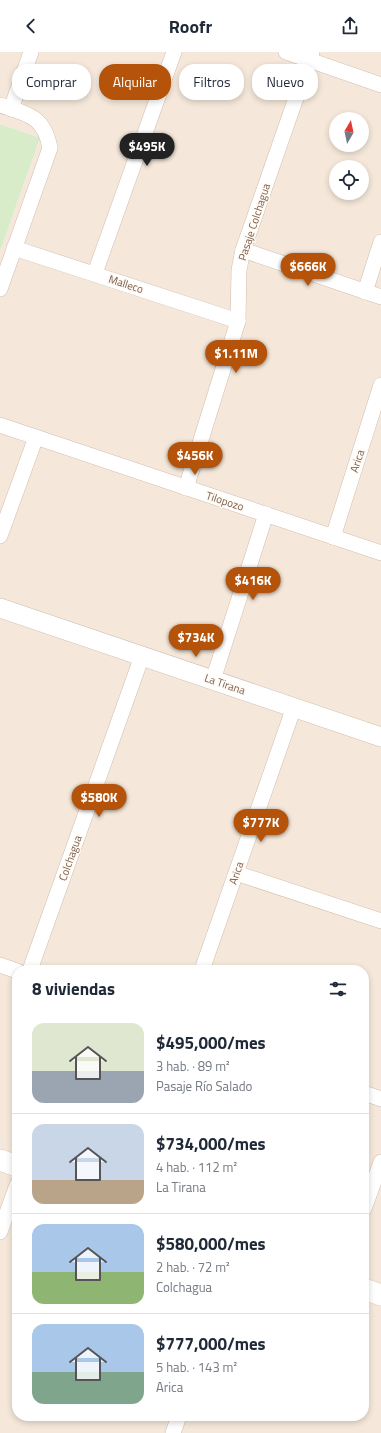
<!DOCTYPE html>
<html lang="es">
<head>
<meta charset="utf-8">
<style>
	body { margin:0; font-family:"Titillium Web",sans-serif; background:#f2f2f3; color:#1f2937; height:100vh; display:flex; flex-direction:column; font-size:15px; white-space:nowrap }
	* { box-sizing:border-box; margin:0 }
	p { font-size:13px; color:#747a83 }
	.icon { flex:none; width:22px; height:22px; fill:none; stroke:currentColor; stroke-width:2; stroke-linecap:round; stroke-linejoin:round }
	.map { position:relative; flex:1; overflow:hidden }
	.side { position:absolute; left:12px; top:913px; width:357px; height:456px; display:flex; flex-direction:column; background:#fff; border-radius:16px; box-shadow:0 2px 6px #0003 }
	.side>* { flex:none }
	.banner { position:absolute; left:12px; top:12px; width:357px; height:36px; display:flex; gap:8px }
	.needle { width:26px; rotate:9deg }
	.buttons { position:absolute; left:329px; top:60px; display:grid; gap:8px }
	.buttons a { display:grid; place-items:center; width:40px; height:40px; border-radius:50%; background:#fff; box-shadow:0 2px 6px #0003; font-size:20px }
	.price { position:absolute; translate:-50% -34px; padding:0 9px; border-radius:14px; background:#b45309; color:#fff; font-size:13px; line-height:26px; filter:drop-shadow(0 1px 2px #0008) }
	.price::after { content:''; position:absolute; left:50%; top:24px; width:12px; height:9px; margin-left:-6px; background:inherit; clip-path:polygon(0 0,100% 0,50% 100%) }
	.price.current { background:#222; color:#fff }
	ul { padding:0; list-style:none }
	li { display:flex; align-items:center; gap:12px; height:100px; padding:0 20px }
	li+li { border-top:1px solid #e0e1e3 }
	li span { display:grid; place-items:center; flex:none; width:112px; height:80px; border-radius:12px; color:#555 }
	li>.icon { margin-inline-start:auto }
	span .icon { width:48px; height:48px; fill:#fffc; stroke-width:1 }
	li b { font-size:17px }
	h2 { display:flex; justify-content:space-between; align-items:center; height:48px; padding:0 20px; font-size:17px }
	.pill { padding:0 14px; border-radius:16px; background:#fff; box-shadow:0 2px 6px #0003; font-size:14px; line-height:36px }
	.pill.current { background:#b45309; color:#fff }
	header { display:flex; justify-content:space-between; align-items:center; height:52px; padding:0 20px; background:#fff; font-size:18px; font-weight:700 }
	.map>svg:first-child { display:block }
	.residential { fill:#f5e8da; fill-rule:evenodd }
	.green { fill:#d8ecc9 }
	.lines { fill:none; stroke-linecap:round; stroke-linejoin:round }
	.minor-casing { stroke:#d1beb0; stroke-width:16 }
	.tertiary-casing { stroke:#d1beb0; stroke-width:20 }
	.secondary-casing { stroke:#d6c0b0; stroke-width:22 }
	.minor { stroke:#fff; stroke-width:15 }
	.tertiary { stroke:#fff; stroke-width:19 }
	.secondary { stroke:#fff; stroke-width:21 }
	.labels { text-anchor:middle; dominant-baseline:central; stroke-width:3; stroke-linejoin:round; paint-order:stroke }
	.street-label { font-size:11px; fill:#7a5c4d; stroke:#fffaf3 }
</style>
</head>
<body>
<header><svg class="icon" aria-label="back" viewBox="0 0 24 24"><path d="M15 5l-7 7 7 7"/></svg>Roofr<svg class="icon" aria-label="share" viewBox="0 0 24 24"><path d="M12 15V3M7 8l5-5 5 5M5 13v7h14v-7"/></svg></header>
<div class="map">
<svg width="381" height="1381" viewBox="0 0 381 1381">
	<rect width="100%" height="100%" fill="#fdf6ec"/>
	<!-- residential -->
	<path class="residential" d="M 0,0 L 381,0 L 381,1381 L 0,1381 L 0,199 L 40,86 L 0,72 ZM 336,67 L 362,67 L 362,93 L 336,93 ZM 336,115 L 362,115 L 362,141 L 336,141 ZM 17,918 L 364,918 L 364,1364 L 17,1364 Z"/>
	<!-- green -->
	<path class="green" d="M 0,72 L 40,86 L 0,199 Z"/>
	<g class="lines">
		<defs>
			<g id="minor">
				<path d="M 286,0 L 381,33"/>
				<path d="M 0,53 C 28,62 44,64 50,96 L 0,237"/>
				<path d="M 11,57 L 31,0"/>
				<path d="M 14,196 L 238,269"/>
				<path d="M 243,198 L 381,245"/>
				<path d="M 95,221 L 174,0"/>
				<path d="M 365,240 L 381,190"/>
				<path d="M 0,373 L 381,501"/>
				<path d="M 186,436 L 238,269 L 239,218 L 243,198 L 312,0"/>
				<path d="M 0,484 L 36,385"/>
				<path d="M 333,485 L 381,333"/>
				<path d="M 213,628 L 266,462"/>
				<path d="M 236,821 L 381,869"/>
				<path d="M 0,913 L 17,919"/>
				<path d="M 30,918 L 142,604"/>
				<path d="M 202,918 L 294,655"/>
				<path d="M 364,1041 L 381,1047"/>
				<path d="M 364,1157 L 381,1110"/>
				<path d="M 0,1180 L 17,1133"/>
				<path d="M 173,1381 L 179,1364"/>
			</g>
			<path id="tertiary" d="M 0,556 L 381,685"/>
			<g id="secondary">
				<path d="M 0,1108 L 17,1114"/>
				<path d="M 364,1237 L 381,1243"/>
			</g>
		</defs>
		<!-- minor casing -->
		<use href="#minor" class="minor-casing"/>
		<!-- tertiary casing -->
		<use href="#tertiary" class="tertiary-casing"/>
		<!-- secondary casing -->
		<use href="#secondary" class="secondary-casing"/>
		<!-- minor -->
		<use href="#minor" class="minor"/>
		<!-- tertiary -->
		<use href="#tertiary" class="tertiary"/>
		<!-- secondary -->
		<use href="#secondary" class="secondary"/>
	</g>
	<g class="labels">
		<!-- street labels -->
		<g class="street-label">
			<text transform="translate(254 170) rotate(-72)">Pasaje Colchagua</text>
			<text transform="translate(126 232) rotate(18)">Malleco</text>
			<text transform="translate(357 409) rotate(-72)">Arica</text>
			<text transform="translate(225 449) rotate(18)">Tilopozo</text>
			<text transform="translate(225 632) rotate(19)">La Tirana</text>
			<text transform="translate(70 806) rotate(-70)">Colchagua</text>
			<text transform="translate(236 821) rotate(-71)">Arica</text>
		</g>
	</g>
</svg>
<div class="buttons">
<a><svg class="needle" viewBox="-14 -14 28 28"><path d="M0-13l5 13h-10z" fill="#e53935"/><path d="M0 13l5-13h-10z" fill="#747a83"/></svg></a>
<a><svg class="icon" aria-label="locate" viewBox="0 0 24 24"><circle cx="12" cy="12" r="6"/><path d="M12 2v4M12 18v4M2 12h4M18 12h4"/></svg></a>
</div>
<b class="price current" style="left:147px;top:115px">$495K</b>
<b class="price" style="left:308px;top:235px">$666K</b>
<b class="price" style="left:236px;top:322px">$1.11M</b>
<b class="price" style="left:195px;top:424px">$456K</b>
<b class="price" style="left:253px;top:549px">$416K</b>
<b class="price" style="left:196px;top:606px">$734K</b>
<b class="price" style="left:99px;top:766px">$580K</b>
<b class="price" style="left:261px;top:791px">$777K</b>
<div class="banner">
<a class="pill">Comprar</a>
<a class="pill current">Alquilar</a>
<a class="pill">Filtros</a>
<a class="pill">Nuevo</a>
</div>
<section class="side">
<h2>8 viviendas<svg class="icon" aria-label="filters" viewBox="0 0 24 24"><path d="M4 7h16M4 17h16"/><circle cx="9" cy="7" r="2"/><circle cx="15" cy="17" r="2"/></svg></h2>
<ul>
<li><span style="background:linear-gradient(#dfe7d0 60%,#9aa5b1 0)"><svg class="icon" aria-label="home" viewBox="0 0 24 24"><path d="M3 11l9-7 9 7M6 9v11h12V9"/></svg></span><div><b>$495,000/mes</b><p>3 hab. · 89 m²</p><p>Pasaje Río Salado</p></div></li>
<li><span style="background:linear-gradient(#c9d6e8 70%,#b9a48a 0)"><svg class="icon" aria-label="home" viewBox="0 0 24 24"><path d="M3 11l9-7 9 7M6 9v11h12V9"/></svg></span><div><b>$734,000/mes</b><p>4 hab. · 112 m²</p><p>La Tirana</p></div></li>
<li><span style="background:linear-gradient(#a9c7e8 60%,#8fb573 0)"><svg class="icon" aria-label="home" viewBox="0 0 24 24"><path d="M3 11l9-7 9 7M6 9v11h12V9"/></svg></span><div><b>$580,000/mes</b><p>2 hab. · 72 m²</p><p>Colchagua</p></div></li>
<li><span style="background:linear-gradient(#a9c7e8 60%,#7fa58c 0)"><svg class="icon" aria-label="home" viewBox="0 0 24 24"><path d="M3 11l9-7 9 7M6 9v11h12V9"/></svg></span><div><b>$777,000/mes</b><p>5 hab. · 143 m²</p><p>Arica</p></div></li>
</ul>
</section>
</div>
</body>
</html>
